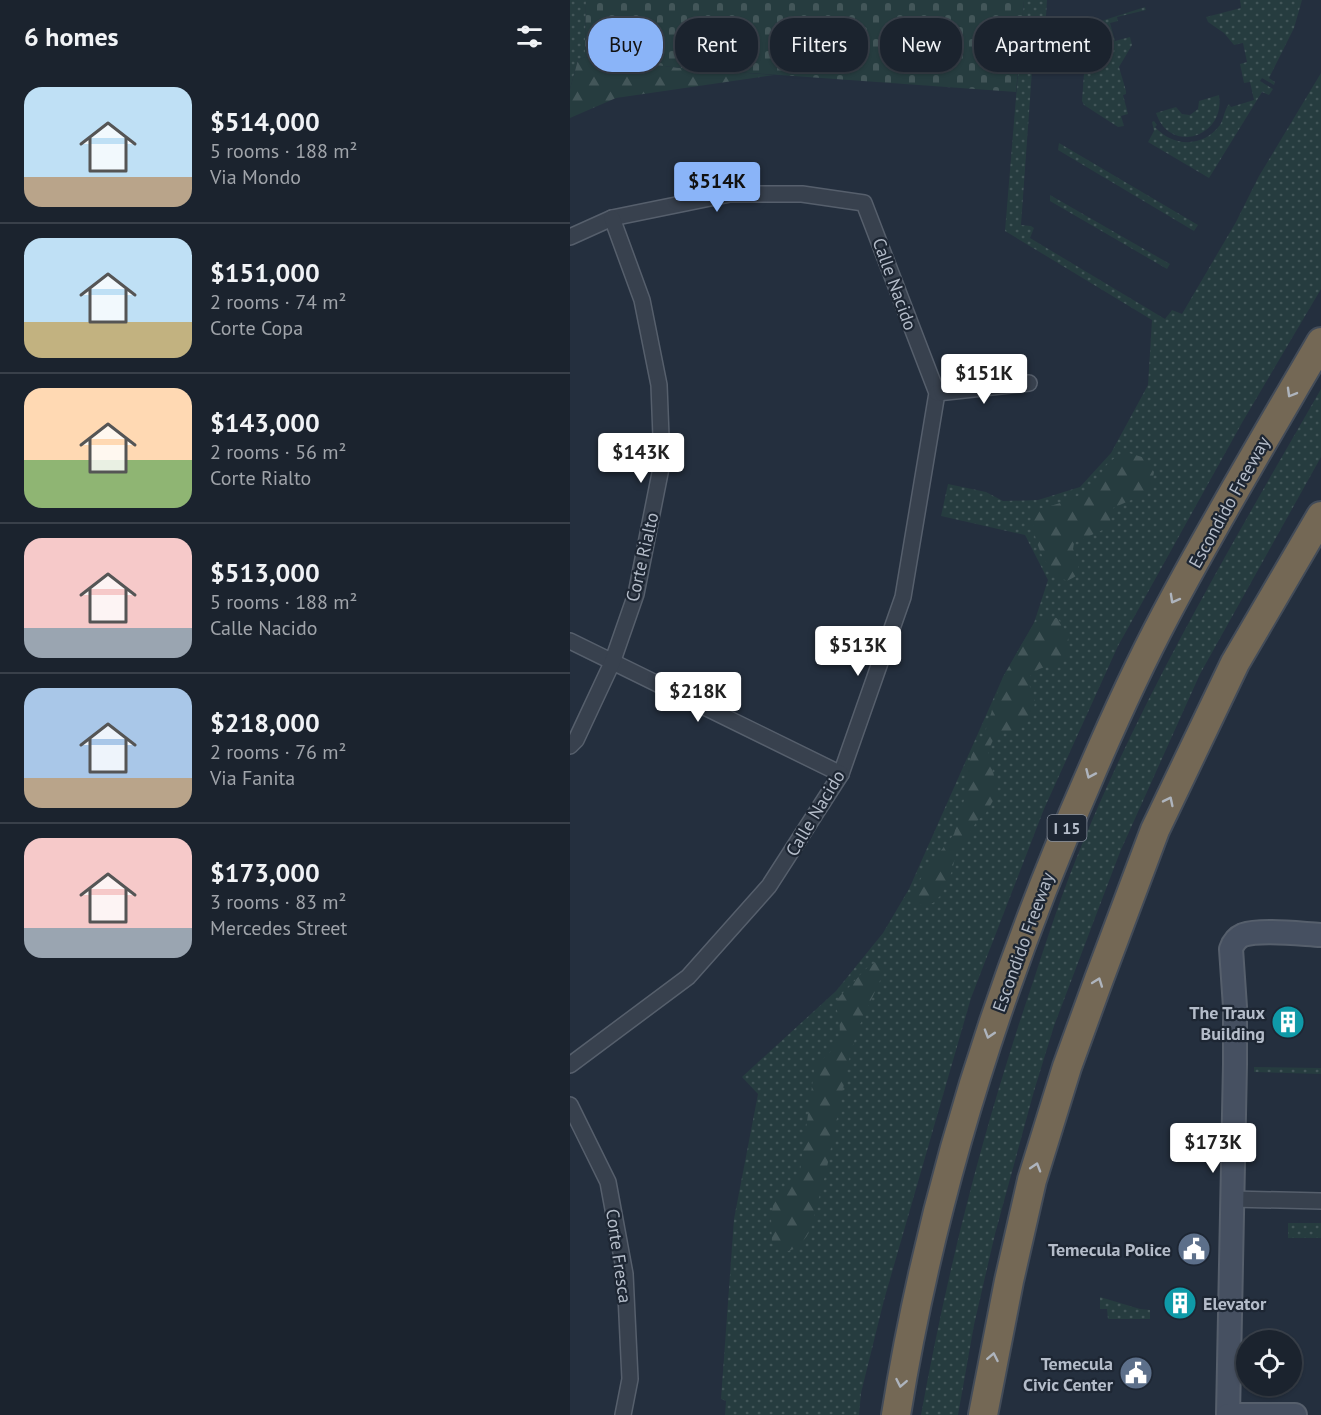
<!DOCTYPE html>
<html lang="en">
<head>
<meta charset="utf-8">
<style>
	body { margin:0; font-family:"PT Sans",sans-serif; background:#242b36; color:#f1f3f6; height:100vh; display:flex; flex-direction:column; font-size:22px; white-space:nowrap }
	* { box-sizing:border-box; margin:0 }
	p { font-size:20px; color:#a0a4aa }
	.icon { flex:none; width:33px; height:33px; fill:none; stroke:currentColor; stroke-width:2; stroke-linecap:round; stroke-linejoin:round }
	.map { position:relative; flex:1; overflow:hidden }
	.details { display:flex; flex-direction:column; background:#1b232e; width:570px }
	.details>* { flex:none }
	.hud { position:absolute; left:18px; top:18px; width:570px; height:54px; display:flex; gap:12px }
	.tools { position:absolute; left:666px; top:1330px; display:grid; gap:12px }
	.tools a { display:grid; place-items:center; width:66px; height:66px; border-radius:50%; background:#1b232e; box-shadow:0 2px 4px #0004,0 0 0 2px #39404a; font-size:30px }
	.price { position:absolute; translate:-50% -51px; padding:0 14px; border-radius:6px; background:#fff; color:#222; font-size:20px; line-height:39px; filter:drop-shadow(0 2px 3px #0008) }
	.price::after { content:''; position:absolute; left:50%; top:36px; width:18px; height:14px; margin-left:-9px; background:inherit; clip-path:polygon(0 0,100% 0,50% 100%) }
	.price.on { background:#8ab4f8; color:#111 }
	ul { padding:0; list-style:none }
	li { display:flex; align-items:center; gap:18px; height:150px; padding:0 24px }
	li+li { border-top:2px solid #39404a }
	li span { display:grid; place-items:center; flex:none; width:168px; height:120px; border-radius:18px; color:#555 }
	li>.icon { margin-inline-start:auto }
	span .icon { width:72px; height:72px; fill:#fffc; stroke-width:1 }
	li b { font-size:26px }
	h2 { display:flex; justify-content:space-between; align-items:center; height:72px; padding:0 24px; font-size:26px }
	.tag { padding:0 21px; border-radius:24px; background:#1b232e; box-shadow:0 2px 4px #0004,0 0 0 2px #39404a; font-size:21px; line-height:54px }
	.tag.on { background:#8ab4f8; color:#111 }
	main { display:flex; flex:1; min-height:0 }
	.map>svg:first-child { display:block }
	.grass { fill:url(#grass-dots) }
	.forest { fill:url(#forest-firs) }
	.cemetery { fill:url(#cemetery-stones) }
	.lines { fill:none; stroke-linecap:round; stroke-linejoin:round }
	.street-casing { stroke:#565f6c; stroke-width:18 }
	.secondary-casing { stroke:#565f6c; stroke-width:26 }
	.highway-casing { stroke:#434c59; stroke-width:32 }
	.street { stroke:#38414e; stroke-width:15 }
	.secondary { stroke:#465061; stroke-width:22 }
	.highway { stroke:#746855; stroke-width:28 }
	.oneway { stroke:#aeb4bd }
	.labels { text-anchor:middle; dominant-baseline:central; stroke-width:4.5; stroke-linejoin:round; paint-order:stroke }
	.shield { fill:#1d2633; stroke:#878f9c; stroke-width:1.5 }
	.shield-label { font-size:16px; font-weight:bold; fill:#b4bcc9 }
	.street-label { font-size:18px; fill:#b4bcc9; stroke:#1d2633 }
	.poi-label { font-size:18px; font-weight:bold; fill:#b4bcc9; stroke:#1d2633; text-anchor:end }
</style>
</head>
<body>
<main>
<section class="details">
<h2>6 homes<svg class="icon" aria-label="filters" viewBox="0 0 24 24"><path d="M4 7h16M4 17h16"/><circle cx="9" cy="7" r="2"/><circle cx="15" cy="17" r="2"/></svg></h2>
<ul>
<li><span style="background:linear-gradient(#bfe0f5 75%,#b9a48a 0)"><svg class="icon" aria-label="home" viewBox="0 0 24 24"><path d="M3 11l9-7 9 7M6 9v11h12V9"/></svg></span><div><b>$514,000</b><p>5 rooms · 188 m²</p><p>Via Mondo</p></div></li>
<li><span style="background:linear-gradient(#bfe0f5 70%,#c2b280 0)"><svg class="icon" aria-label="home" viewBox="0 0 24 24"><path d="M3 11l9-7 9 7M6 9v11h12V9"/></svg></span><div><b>$151,000</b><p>2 rooms · 74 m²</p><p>Corte Copa</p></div></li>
<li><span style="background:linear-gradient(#ffd9b3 60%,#8fb573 0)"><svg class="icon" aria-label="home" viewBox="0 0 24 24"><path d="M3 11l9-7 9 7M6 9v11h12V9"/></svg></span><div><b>$143,000</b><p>2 rooms · 56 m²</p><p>Corte Rialto</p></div></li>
<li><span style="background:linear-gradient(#f6c9c9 75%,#9aa5b1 0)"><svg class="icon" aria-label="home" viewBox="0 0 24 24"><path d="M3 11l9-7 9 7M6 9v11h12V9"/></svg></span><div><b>$513,000</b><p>5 rooms · 188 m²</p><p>Calle Nacido</p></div></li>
<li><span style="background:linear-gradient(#a9c7e8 75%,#b9a48a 0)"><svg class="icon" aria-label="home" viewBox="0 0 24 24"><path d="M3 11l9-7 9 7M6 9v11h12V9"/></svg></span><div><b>$218,000</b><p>2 rooms · 76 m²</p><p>Via Fanita</p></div></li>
<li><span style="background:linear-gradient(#f6c9c9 75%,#9aa5b1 0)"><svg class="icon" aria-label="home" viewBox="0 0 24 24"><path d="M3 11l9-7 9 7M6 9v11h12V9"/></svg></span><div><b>$173,000</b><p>3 rooms · 83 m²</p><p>Mercedes Street</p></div></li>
</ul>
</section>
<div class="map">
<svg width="751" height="1415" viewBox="0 0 751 1415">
	<defs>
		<pattern id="grass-dots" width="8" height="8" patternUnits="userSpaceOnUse" patternTransform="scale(1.5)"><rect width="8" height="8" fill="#263c3f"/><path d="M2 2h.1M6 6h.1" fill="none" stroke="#435659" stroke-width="1.8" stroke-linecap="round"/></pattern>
		<pattern id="forest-firs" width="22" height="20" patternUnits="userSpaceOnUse" patternTransform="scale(1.5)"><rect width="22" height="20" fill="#263c3f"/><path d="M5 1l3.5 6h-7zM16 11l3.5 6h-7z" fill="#435659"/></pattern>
		<pattern id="cemetery-stones" width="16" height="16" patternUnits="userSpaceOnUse" patternTransform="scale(1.5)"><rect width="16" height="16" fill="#263c3f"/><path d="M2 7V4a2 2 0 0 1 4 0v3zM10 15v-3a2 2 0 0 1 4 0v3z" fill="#435659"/></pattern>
	</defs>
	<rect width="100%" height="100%" fill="#242f3e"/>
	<!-- grass -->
	<g class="grass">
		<path d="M 0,0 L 16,0 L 15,57 L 8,60 L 0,89 Z"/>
		<path d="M 454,0 L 477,0 L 476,16 L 471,21 L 470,29 L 465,29 L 451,225 L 461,226 L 464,228 L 460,238 L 595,319 L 602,310 L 612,314 L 666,222 L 689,176 L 751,73 L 751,289 L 673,421 L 548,646 L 474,809 L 401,998 L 314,1300 L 291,1393 L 289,1415 L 155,1415 L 156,1401 L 151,1399 L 164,1219 L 188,1094 L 172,1077 L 266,991 L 313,933 L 339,889 L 433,677 L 464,623 L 478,580 L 455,535 L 371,516 L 378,484 L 416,492 L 433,501 L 468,500 L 510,487 L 541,453 L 578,385 L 582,320 L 435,231 Z"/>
		<path d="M 670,0 L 732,0 L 724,28 L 699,78 L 705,82 L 704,85 L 692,78 L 690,81 L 703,89 L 699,95 L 692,92 L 639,178 L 578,142 L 584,131 L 582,122 L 584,121 L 587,125 L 585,127 C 603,147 633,148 650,125 C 654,119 654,110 659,104 L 661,107 L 684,100 L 680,82 L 674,83 L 670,64 L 677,62 L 673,43 L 664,45 L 654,33 L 638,22 L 636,17 L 671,8 Z"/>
		<path d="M 575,7 L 576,10 L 547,17 L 548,21 L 540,23 L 545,41 L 560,37 L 562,45 L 549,67 L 556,91 L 556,94 L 553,95 L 558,114 L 551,116 L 554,126 L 548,127 L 514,105 L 512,101 L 517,33 L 525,23 Z"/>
		<path d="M 649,95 C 656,137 600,155 586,113 L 606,107 L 612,114 L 620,115 L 628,109 L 629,101 Z"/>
		<path d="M 489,143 L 628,225 L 624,231 L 488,150 Z"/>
		<path d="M 480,195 L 600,264 L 597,269 L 480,201 Z"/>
		<path d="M 751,389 L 751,457 L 630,674 L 550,852 L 484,1026 L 464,1091 L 425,1234 L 404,1325 L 388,1415 L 351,1415 C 378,1266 415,1122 464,979 C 479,933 494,887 513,842 C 578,685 666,537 751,389 Z"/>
		<path d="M 684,1067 L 751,1068 L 751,1074 L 684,1072 Z"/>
		<rect x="718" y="1223" width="33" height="15"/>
		<path d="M 530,1297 L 570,1309 L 580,1310 L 580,1319 L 538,1319 L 537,1309 L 530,1309 Z"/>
	</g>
	<!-- forest -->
	<g class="forest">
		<path d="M 15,57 L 111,68 L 204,75 L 46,98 L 0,118 L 0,89 L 8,60 Z"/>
		<path d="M 559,453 L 575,458 L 584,472 L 581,487 L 570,496 L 543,508 L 539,527 L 504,543 L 503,549 L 508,560 L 508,575 L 497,581 C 472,570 462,536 462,510 C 478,508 517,496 527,483 C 530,480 531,474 533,470 C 539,460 548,455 559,453 Z"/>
		<path d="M 480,617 L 487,618 C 499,632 507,653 486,664 C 482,667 476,666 472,668 C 468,669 463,673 460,676 L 459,684 L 465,700 L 463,717 L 452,727 L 425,736 L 418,751 L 428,792 L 416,813 L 406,822 L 396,841 L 386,853 L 382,871 L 372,894 L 363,903 L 352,905 L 341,901 L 344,891 L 355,871 L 384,834 L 397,790 L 397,770 L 402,754 L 414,735 L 433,677 L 464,623 Z"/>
		<path d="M 310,959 L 313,974 L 288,1029 L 280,1055 L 256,1172 L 243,1220 L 237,1236 L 227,1248 L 218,1251 L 202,1243 L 201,1217 L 204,1199 L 230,1171 L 245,1065 C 272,1045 274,1034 265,1003 C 270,995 275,991 281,985 C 292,973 296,967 310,959 Z"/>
	</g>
	<!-- cemetery -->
	<path class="cemetery" d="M 16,0 L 454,0 L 446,92 L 111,68 L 15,57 Z"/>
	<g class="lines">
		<defs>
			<g id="street">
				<path d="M 0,237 L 42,218 L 160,194 L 232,194 L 294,203 L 367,393 L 333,597 L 271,774 L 199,886 L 118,977 L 0,1065"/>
				<path d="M 367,393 L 459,383"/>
				<path d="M 0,641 L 271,774"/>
				<path d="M 0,746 L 6,740 L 42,663 L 66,594 L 92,463 L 89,385 L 72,300 L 42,218"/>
				<path d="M 0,1105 L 38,1182 L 55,1274 L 60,1379 L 53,1415"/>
				<path d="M 662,1199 L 751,1201"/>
			</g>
			<g id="secondary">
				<path d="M 658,1415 L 665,1064 L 665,1007 L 661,949 C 663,943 666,938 673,935 C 691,929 731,934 751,935"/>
				<path d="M 658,1415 L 725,1415"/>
			</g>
			<g id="highway">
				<path d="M 326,1415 C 361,1196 429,982 518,780 C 542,724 567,669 595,616 C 644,523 698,433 751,342"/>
				<path d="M 413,1415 L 439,1281 L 462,1180 L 497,1067 L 529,979 L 585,830 L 665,663 L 751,516"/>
			</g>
		</defs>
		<!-- street casing -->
		<use href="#street" class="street-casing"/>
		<!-- secondary casing -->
		<use href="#secondary" class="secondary-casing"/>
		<!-- highway casing -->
		<use href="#highway" class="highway-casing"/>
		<!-- street -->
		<use href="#street" class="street"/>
		<!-- secondary -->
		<use href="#secondary" class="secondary"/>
		<!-- highway -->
		<use href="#highway" class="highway"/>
	</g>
	<!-- one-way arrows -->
	<defs><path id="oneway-chevron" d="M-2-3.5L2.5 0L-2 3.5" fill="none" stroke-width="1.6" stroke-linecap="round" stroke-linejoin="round" transform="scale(1.5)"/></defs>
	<g class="oneway">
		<use href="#oneway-chevron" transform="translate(721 393) rotate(120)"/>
		<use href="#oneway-chevron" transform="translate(604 599) rotate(119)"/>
		<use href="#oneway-chevron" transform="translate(520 774) rotate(114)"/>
		<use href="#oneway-chevron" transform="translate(599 801) rotate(-64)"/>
		<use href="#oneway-chevron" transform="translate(528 982) rotate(-70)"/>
		<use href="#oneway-chevron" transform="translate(419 1034) rotate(107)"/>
		<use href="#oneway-chevron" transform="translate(466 1167) rotate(-73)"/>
		<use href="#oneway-chevron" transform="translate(423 1357) rotate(-79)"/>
		<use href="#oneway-chevron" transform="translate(331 1383) rotate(101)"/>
	</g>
	<!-- icons -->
	<defs>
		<symbol id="building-disc" viewBox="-11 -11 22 22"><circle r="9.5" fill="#0f9aa8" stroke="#1d2633"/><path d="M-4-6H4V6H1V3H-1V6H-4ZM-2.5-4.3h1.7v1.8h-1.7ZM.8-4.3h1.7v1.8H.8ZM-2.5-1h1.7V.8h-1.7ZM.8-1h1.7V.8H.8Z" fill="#fff"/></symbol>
		<symbol id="civic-disc" viewBox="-11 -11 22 22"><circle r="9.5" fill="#5c6f8a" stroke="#1d2633"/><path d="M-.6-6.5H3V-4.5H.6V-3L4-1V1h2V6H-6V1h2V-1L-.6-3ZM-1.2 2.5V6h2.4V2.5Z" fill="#fff"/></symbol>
	</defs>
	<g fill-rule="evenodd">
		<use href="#building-disc" x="699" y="1003" width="38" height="38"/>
		<use href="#civic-disc" x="605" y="1230" width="38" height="38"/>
		<use href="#building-disc" x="591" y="1284" width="38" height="38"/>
		<use href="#civic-disc" x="547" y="1354" width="38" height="38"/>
	</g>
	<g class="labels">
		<!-- shield labels -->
		<rect class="shield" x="477.5" y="815" width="39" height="26" rx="4.5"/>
		<g class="shield-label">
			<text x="497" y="828">I 15</text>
		</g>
		<!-- street labels -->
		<g class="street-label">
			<text transform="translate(325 284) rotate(70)">Calle Nacido</text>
			<text transform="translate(659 502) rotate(-61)">Escondido Freeway</text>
			<text transform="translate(72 557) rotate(-77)">Corte Rialto</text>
			<text transform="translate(245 813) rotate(-59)">Calle Nacido</text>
			<text transform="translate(453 942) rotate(-70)">Escondido Freeway</text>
			<text transform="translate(49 1256) rotate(82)">Corte Fresca</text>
		</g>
		<!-- poi labels -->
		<g class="poi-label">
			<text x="695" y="1012">The Traux<tspan x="695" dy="21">Building</tspan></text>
			<text x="601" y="1249">Temecula Police</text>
			<text x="633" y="1303" text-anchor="start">Elevator</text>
			<text x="543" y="1363">Temecula<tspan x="543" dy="21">Civic Center</tspan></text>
		</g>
	</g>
</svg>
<div class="tools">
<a><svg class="icon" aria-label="locate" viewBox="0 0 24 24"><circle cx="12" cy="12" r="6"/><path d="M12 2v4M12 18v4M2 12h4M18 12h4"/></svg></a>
</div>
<b class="price on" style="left:147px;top:213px">$514K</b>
<b class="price" style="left:414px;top:405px">$151K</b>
<b class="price" style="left:71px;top:484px">$143K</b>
<b class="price" style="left:288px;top:677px">$513K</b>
<b class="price" style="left:128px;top:723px">$218K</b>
<b class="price" style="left:643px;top:1174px">$173K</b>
<div class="hud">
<a class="tag on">Buy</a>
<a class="tag">Rent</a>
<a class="tag">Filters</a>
<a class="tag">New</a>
<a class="tag">Apartment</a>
</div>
</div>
</main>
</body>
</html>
